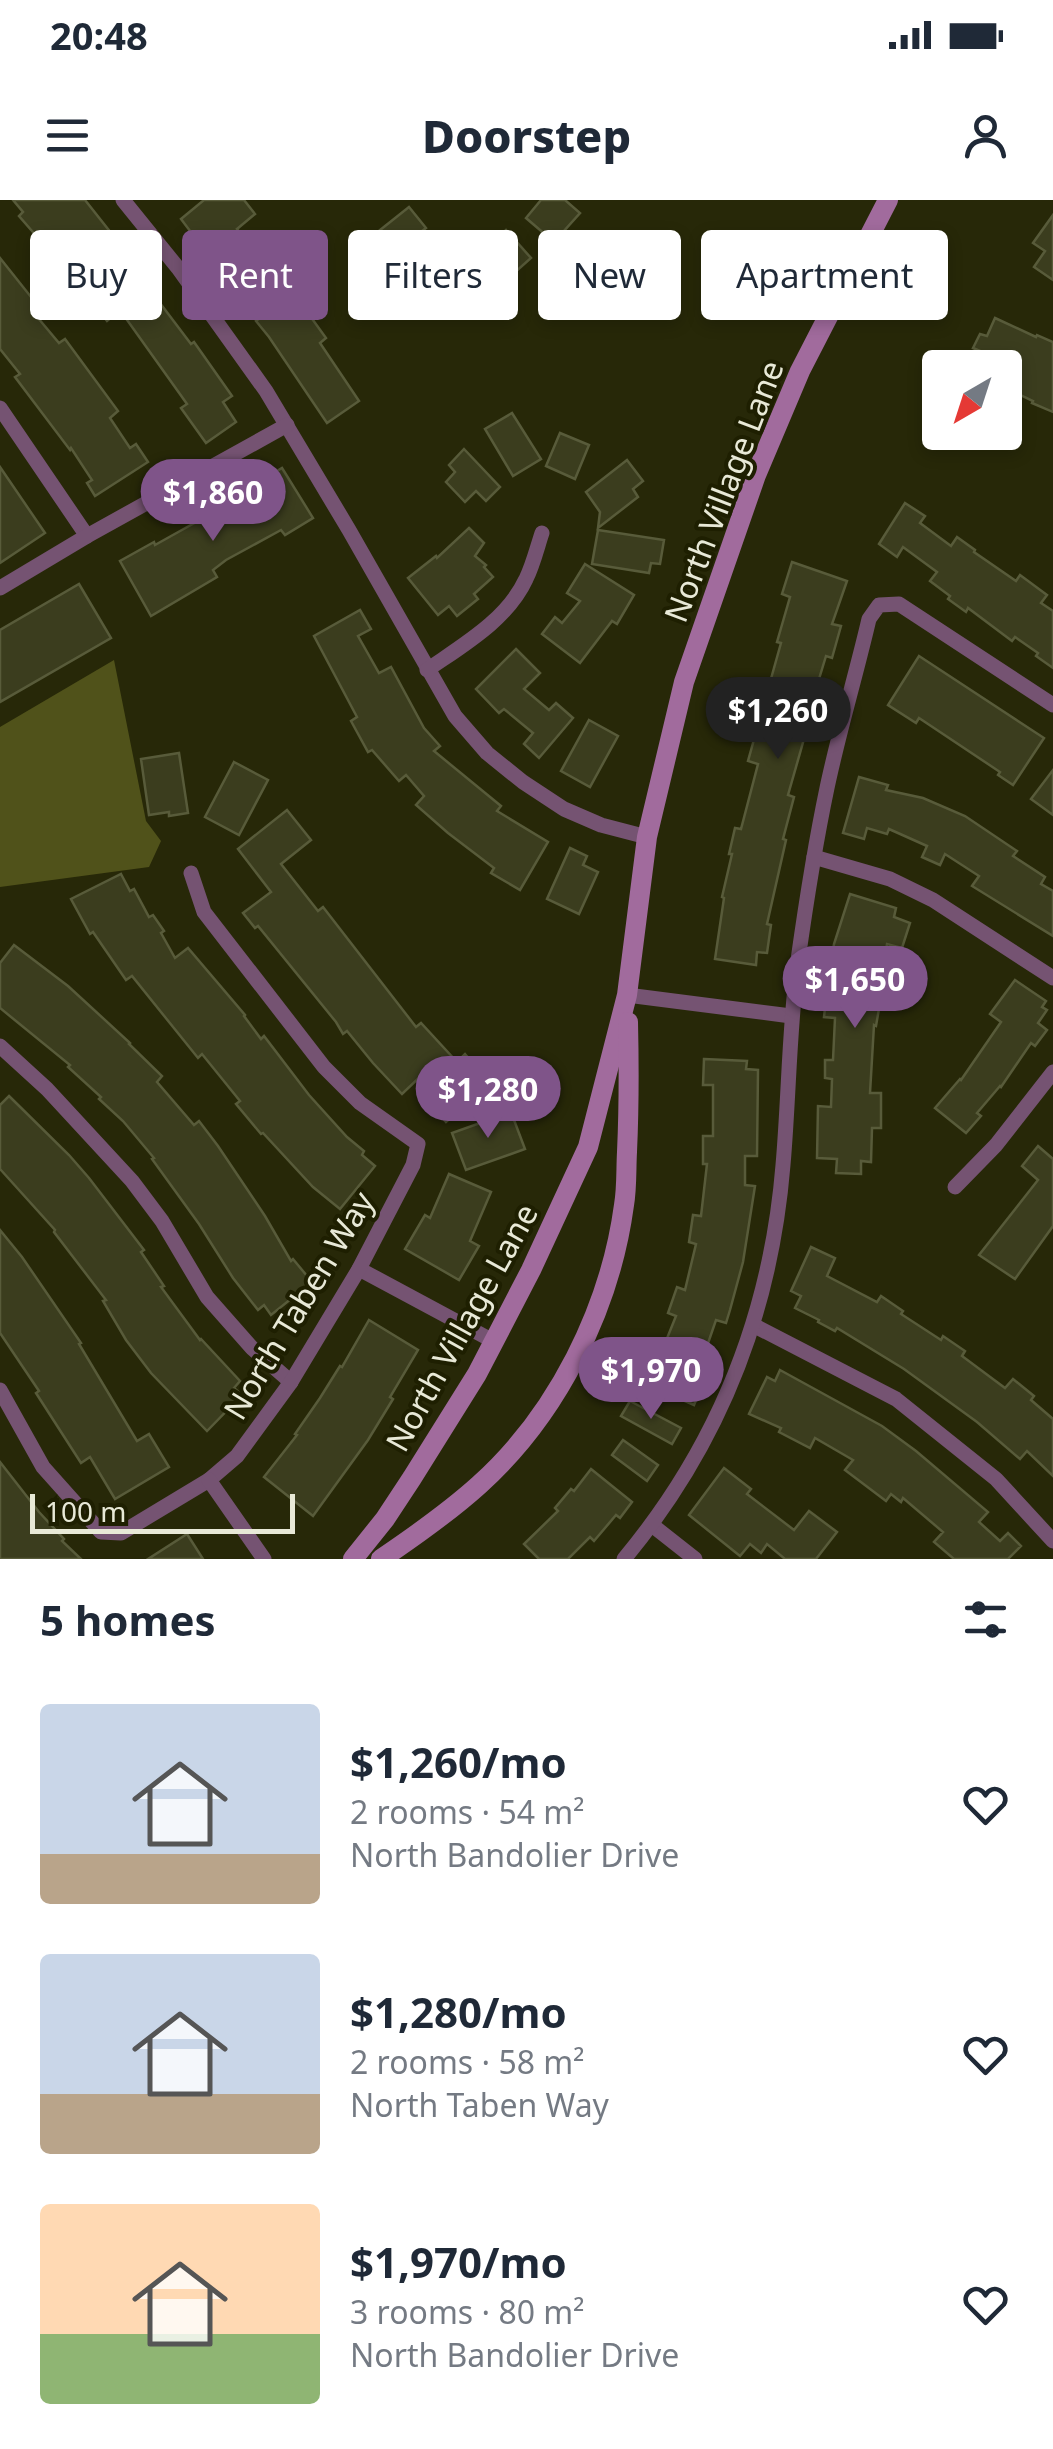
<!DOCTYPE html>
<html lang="en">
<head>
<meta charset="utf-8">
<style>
	body { margin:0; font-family:"Noto Sans",sans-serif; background:#f6f6f7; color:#1f2937; height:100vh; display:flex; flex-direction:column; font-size:38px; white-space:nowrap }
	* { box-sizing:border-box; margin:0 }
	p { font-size:32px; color:#747a83 }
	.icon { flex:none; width:55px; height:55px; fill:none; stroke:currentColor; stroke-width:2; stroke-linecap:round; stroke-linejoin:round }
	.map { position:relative; height:1359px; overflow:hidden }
	.details { display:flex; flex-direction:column; background:#fff; flex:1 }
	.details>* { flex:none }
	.banner { position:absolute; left:30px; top:30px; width:995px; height:90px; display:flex; gap:20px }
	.needle { width:65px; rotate:219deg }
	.controls { position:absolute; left:922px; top:150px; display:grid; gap:20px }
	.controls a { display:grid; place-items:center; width:100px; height:100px; border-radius:10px; background:#fff; box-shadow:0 5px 15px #0003; font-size:50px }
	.scale { position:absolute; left:30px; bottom:25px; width:265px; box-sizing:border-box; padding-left:10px; border:5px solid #e8e9d7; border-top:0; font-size:28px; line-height:35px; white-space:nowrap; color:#e8e9d7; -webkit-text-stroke:8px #1e1f01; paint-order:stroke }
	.price { position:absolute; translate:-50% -85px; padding:0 22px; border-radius:35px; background:#7f5489; color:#fff; font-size:32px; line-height:65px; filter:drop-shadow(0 2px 5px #0008) }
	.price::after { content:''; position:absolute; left:50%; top:60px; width:30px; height:22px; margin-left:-15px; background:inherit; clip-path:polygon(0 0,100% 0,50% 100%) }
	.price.current { background:#222; color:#fff }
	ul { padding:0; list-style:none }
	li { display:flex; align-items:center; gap:30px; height:250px; padding:0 40px }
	li span { display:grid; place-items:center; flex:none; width:280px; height:200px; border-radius:10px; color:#555 }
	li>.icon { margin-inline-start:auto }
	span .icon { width:120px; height:120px; fill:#fffc; stroke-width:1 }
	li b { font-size:42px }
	h2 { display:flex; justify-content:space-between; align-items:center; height:120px; padding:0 40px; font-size:42px }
	.tag { padding:0 35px; border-radius:10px; background:#fff; box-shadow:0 5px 15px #0003; font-size:35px; line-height:90px }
	.tag.current { background:#7f5489; color:#fff }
	.status { display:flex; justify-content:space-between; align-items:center; height:70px; padding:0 50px; background:#fff; direction:ltr }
	.status svg { height:28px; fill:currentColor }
	header { display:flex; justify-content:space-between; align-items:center; height:130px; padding:0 40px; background:#fff; font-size:45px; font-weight:800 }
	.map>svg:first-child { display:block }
	.green { fill:#50521a }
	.building { fill:#3b3d1e; stroke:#585b3a; stroke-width:2.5 }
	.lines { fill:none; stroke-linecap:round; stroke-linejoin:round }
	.street { stroke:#755372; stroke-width:15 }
	.secondary { stroke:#a16b9d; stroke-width:20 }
	.labels { text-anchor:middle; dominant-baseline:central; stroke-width:8; stroke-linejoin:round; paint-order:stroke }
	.street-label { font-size:32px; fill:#e8e9d7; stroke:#1e1f01 }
</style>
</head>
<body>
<div class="status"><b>20:48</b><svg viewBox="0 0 49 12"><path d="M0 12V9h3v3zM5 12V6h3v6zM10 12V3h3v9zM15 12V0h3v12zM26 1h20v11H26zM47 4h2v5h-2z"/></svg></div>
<header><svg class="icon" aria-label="menu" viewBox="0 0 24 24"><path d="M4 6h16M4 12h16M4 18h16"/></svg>Doorstep<svg class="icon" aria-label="person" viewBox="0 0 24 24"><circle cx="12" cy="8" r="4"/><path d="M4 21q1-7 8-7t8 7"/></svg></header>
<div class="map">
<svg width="1053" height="1359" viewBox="0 0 1053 1359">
	<rect width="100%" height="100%" fill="#272808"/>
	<!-- green -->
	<path class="green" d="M 114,460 L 146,621 L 161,641 L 149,667 L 0,687 L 0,527 Z"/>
	<!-- building -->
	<g class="building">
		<path d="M 13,0 L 85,0 L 138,67 L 128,76 L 154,108 L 160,103 L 191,144 L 194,142 L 232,196 L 223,202 L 236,222 L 206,243 L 181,208 L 187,204 L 120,110 L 107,121 L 61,62 L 54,67 L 41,49 L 45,46 L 19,16 L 23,12 Z"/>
		<path d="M 204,0 L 244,0 L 255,14 L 237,29 L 276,77 L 290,66 L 300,77 L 294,81 L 312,104 L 305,109 L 326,138 L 320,143 L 359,201 L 327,223 L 269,137 L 256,121 L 265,114 L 243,85 L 237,89 L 225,75 L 224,76 L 181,19 Z"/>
		<path d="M 541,0 L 565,0 L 580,13 L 554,42 L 526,18 Z"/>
		<path d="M 409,7 L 426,28 L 413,38 L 422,50 L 383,81 L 370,63 L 377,58 L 365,42 Z"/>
		<path d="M 1053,15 L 1053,80 L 1034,67 L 1045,51 L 1033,43 Z"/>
		<path d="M 506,30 L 531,58 L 503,83 L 478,56 Z"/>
		<path d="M 0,58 L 39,107 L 33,112 L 59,143 L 65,139 L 118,211 L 110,218 L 130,248 L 136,244 L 148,262 L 95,296 L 87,283 L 92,280 L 71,248 L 70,250 L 15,177 L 20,174 L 0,149 Z"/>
		<path d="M 995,118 L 1036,137 L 1037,135 L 1053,142 L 1053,212 L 1032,203 L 1033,201 L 1012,191 L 1013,189 L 1005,185 L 1005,168 L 973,168 L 980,151 L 973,148 L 980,134 L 987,136 Z"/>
		<path d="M 512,213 L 541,259 L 513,276 L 485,229 Z"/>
		<path d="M 560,233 L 589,245 L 575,279 L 546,266 Z"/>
		<path d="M 464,249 L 500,287 L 486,301 L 476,291 L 465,302 L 446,282 L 455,272 L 449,265 Z"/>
		<path d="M 627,260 L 643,281 L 633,289 L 638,297 L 598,328 L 600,312 L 586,292 Z"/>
		<path d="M 0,267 L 45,333 L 0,363 Z"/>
		<path d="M 282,268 L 313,318 L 285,335 L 281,330 L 226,360 L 213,370 L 217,377 L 151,416 L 120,361 L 154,342 L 155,345 L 232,302 L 239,315 L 264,302 L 254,285 Z"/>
		<path d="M 905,303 L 925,316 L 920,323 L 951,346 L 957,337 L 975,350 L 974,352 L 1016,381 L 1020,375 L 1047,395 L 1041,403 L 1053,411 L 1053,468 L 1036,456 L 1038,453 L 1015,437 L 1012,441 L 968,408 L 966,412 L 948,399 L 950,396 L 930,381 L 937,372 L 903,347 L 897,357 L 879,344 Z"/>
		<path d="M 469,328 L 484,343 L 475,356 L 486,365 L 484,367 L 493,377 L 474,394 L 478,399 L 457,416 L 449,406 L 438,415 L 408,378 L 436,356 L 437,358 Z"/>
		<path d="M 598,330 L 664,340 L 660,364 L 651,363 L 649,373 L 592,364 Z"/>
		<path d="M 792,362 L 847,381 L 832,424 L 841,426 L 832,458 L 826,456 L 809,512 L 816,514 L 811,534 L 806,532 L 788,595 L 794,597 L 783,639 L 786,640 L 767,724 L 771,725 L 767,753 L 757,752 L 756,765 L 715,759 L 724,698 L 722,697 L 732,654 L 729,654 L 735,628 L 741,629 L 758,564 L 748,561 L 781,443 L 777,442 L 790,397 L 782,394 Z"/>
		<path d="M 585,364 L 634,395 L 617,424 L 612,421 L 580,463 L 542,434 L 555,417 L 562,423 L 580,401 L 567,393 Z"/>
		<path d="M 79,384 L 111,438 L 0,502 L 0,430 Z"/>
		<path d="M 360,410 L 371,429 L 358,436 L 379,473 L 391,467 L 424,528 L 440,546 L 434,551 L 501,606 L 497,611 L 548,642 L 520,690 L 491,673 L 494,668 L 448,633 L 416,605 L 424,596 L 406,575 L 399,581 L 372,550 L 368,552 L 351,521 L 357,517 L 314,436 Z"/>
		<path d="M 516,449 L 540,473 L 524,489 L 549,510 L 556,503 L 573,518 L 539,558 L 524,544 L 533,533 L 504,509 L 499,513 L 476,489 Z"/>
		<path d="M 919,456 L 1044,538 L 1013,585 L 998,575 L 1000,572 L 919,518 L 916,523 L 888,505 Z"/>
		<path d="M 589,520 L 618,536 L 590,587 L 561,571 Z"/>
		<path d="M 179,553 L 188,613 L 169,616 L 169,612 L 149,615 L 141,559 Z"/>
		<path d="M 234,562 L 268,580 L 239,635 L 205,617 Z"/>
		<path d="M 1053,570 L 1053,615 L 1031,599 Z"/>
		<path d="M 859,577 L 888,585 L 886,590 L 923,598 L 965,616 L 1017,651 L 1013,656 L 1045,677 L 1041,684 L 1053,691 L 1053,736 L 972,686 L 979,676 L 945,654 L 940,665 L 922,657 L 927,646 L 889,629 L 887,634 L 867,628 L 864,639 L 843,633 Z"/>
		<path d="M 287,610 L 311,640 L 281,664 L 318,711 L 323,707 L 416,827 L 421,823 L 457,862 L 465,854 L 490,883 L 446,922 L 433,907 L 446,895 L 425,872 L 402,894 L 373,863 L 347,831 L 343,834 L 336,822 L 258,726 L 255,728 L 243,713 L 271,692 L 238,649 Z"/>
		<path d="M 570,648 L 587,656 L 583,665 L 598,672 L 579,714 L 547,699 Z"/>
		<path d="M 121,674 L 130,691 L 134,689 L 149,717 L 153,715 L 164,731 L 161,733 L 175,758 L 188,748 L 245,815 L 244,816 L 261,839 L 264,836 L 309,895 L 347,937 L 364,951 L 362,955 L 375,966 L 340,1009 L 313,987 L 263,933 L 261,934 L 236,904 L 240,901 L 202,854 L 198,858 L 132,776 L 126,780 L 93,732 L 90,734 L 71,699 Z"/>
		<path d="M 850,694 L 896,708 L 894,717 L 910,723 L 902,748 L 887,744 L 877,803 L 880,803 L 876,826 L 874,825 L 870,893 L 881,893 L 881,928 L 872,928 L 871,962 L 861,961 L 861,974 L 836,973 L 837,959 L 817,958 L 818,906 L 831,907 L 832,879 L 825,878 L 825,860 L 833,860 L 835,818 L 824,817 L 829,773 L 834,744 Z"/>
		<path d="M 14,745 L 68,786 L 130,843 L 129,844 L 162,876 L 157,882 L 194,925 L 199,921 L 218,946 L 265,1016 L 291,1061 L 293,1059 L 312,1082 L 271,1115 L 264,1105 L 258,1110 L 233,1078 L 199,1024 L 152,959 L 154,958 L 123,921 L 99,899 L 101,897 L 68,867 L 70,865 L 0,808 L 0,763 Z"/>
		<path d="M 1015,780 L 1046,801 L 1042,807 L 1047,810 L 1038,823 L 1047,830 L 1035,846 L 1031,843 L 1001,887 L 1000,886 L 977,913 L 981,916 L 966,933 L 935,908 L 960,879 L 961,880 L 1001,822 L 990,814 Z"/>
		<path d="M 704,859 L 747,861 L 746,869 L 758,870 L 757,956 L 745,956 L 745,985 L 755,986 L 743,1062 L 730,1110 L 726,1123 L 716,1120 L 706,1149 L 716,1153 L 694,1205 L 644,1183 L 657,1155 L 660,1156 L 676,1116 L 668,1113 L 677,1087 L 685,1090 L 696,1044 L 689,1042 L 693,1015 L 701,1016 L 707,964 L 703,964 L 703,936 L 713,936 L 713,885 L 703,885 Z"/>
		<path d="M 9,896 L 69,955 L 89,978 L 144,1050 L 141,1052 L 164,1086 L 161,1087 L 200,1140 L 201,1139 L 240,1181 L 234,1188 L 242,1195 L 207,1231 L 151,1173 L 126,1140 L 103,1101 L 106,1100 L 54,1032 L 55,1030 L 0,969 L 0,905 Z"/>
		<path d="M 511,912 L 525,949 L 466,970 L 452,933 Z"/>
		<path d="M 1038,946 L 1053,959 L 1053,1026 L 1015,1079 L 979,1055 L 1038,980 L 1022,966 Z"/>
		<path d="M 449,974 L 491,992 L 470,1041 L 479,1046 L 459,1080 L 405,1049 L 425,1015 L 430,1018 Z"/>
		<path d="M 0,1030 L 22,1057 L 81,1143 L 79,1144 L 137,1241 L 149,1234 L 169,1267 L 115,1299 L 90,1257 L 81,1263 L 36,1193 L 39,1191 L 0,1133 Z"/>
		<path d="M 811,1047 L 835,1058 L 827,1076 L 877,1102 L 881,1096 L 903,1111 L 901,1114 L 941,1140 L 943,1136 L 965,1151 L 962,1156 L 1005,1188 L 1013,1179 L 1034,1196 L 1031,1200 L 1053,1219 L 1053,1276 L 1027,1251 L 1020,1259 L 977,1222 L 904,1169 L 837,1128 L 835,1131 L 818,1122 L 819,1120 L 795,1108 L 801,1096 L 791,1091 Z"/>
		<path d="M 369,1120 L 418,1150 L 390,1197 L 393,1199 L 368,1240 L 313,1316 L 264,1277 L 297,1235 L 295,1234 L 320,1198 L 340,1166 L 342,1167 Z"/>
		<path d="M 780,1170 L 882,1226 L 916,1251 L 988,1312 L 979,1322 L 1000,1341 L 1008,1333 L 1021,1346 L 1008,1359 L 954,1359 L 934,1342 L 943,1332 L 903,1298 L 901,1302 L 891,1294 L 886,1301 L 845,1270 L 853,1260 L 815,1238 L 810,1248 L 779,1232 L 781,1228 L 749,1214 L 767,1177 L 775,1181 Z"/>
		<path d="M 630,1201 L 681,1228 L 672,1244 L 621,1216 Z"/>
		<path d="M 623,1240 L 658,1265 L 647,1281 L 612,1255 Z"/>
		<path d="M 0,1262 L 39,1312 L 64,1339 L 62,1341 L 81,1359 L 0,1359 Z"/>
		<path d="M 724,1268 L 751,1289 L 747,1294 L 794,1330 L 809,1311 L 837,1332 L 816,1359 L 785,1359 L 767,1344 L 761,1353 L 750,1344 L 740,1356 L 689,1315 Z"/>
		<path d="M 591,1269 L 632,1302 L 620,1318 L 616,1315 L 594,1341 L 590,1337 L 568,1359 L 539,1359 L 524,1344 L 558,1311 L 555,1308 L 571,1289 L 574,1291 Z"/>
		<path d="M 187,1334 L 203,1359 L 148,1359 Z"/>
	</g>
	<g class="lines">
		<!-- street -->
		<g class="street">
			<path d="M 123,0 L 178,68 L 266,191 L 349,330 L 455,516 L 487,553 L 523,582 L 564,609 L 601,625 L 647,637"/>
			<path d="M 0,208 L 87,336"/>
			<path d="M 0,388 L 87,336 L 287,225"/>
			<path d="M 427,470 C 463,445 507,420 526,379 C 533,365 537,348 542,333"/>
			<path d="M 814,657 L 890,679 L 933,700 L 1053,778"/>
			<path d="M 627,795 L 791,816"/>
			<path d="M 0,846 L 47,889 L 132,981 L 162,1021 L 207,1097 L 252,1148 L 291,1182"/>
			<path d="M 955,987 L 996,945 L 1053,872"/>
			<path d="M 359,1069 L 495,1142"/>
			<path d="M 753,1125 L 896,1199 L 996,1279 L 1053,1341"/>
			<path d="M 0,1190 L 43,1267 L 101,1332 L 121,1333 L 209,1280 L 237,1256 L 291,1182 L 359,1069 L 413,965 L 418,944 L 360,903 L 324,867 L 204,712 L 191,673"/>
			<path d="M 209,1280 L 264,1359"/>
			<path d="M 652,1325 L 695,1359"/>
			<path d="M 624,1359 C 719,1245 771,1112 783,965 C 789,896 789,828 798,760 C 806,703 815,645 827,588 C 839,531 856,475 869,419 L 879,405 L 899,404 L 1053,505"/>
		</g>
		<!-- secondary -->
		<g class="secondary">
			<path d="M 353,1359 L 385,1319 L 412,1278 L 477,1174 L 531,1070 L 588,947 L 627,795 L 647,637 L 684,482 L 756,275 L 800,171 L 888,0"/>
			<path d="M 381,1359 C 415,1336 448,1313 479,1285 C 557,1215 610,1109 624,1005 C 627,988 626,969 627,952 C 629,908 629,865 628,822"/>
		</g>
	</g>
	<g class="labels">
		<!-- street labels -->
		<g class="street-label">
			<text transform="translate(723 291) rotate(-69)">North Village Lane</text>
			<text transform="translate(298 1105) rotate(-59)">North Taben Way</text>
			<text transform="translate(461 1127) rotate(-61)">North Village Lane</text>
		</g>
	</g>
</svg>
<div class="controls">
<a><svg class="needle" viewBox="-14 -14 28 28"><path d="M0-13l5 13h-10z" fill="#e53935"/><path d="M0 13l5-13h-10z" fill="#747a83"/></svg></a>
</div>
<div class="scale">100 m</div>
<b class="price" style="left:213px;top:344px">$1,860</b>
<b class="price current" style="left:778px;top:562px">$1,260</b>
<b class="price" style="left:855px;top:831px">$1,650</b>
<b class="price" style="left:488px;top:941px">$1,280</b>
<b class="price" style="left:651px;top:1222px">$1,970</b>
<div class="banner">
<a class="tag">Buy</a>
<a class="tag current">Rent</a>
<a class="tag">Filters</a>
<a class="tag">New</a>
<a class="tag">Apartment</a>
</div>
</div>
<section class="details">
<h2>5 homes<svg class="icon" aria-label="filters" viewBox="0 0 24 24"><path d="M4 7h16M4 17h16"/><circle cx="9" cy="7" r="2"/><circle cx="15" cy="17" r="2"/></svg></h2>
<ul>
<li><span style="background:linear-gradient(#c9d6e8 75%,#b9a48a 0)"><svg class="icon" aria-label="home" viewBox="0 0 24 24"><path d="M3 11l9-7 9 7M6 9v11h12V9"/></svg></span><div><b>$1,260/mo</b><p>2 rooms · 54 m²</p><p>North Bandolier Drive</p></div><svg class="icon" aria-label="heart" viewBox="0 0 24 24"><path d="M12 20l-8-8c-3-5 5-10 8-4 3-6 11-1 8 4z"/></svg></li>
<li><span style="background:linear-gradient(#c9d6e8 70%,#b9a48a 0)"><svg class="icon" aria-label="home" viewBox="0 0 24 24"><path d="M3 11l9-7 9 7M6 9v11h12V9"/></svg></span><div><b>$1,280/mo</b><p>2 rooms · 58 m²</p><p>North Taben Way</p></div><svg class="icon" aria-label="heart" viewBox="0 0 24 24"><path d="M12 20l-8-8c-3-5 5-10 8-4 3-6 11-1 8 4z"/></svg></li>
<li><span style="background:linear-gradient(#ffd9b3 65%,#8fb573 0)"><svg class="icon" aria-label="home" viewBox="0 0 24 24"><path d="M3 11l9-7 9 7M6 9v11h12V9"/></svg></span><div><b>$1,970/mo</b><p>3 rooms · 80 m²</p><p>North Bandolier Drive</p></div><svg class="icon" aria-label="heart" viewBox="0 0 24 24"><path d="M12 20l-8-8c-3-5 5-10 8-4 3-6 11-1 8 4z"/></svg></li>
</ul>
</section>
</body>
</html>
